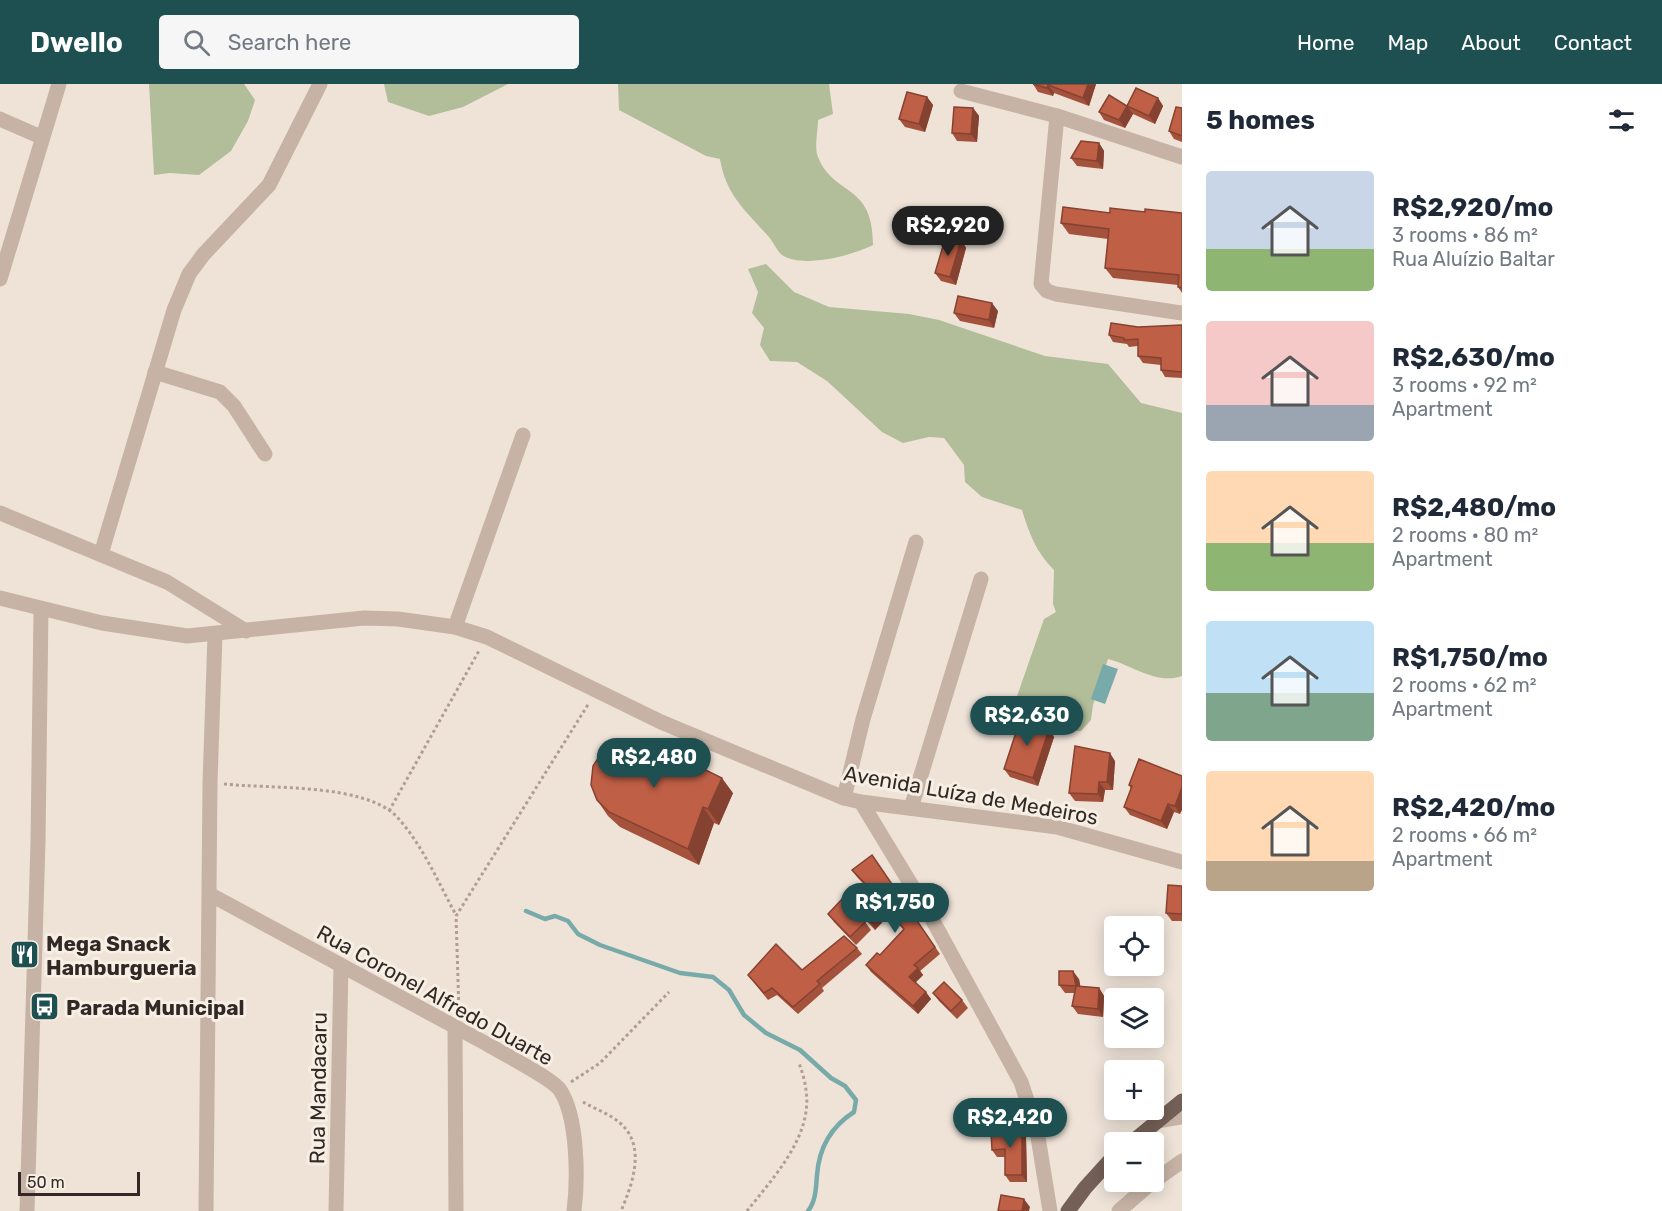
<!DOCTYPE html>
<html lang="en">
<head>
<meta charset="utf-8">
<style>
	body { margin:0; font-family:Rubik,sans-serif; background:#f6f6f7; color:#1f2937; height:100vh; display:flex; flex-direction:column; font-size:22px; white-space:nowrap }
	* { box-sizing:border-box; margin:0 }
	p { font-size:20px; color:#747a83 }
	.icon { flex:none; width:33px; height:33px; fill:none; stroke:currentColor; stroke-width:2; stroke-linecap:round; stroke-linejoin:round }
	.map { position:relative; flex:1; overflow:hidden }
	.details { display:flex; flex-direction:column; background:#fff; width:480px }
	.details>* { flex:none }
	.controls { position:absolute; left:1104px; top:832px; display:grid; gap:12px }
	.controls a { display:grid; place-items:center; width:60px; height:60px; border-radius:6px; background:#fff; box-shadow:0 3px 15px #0003; font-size:30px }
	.scale { position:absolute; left:18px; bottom:15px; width:122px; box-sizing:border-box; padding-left:6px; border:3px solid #322926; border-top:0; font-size:16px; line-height:21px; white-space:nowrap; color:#322926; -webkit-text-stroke:4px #f7eee4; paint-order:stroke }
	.price { position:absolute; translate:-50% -51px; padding:0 14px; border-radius:21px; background:#1e4f51; color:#fff; font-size:20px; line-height:39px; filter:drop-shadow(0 2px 3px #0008) }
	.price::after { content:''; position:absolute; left:50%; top:36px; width:18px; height:14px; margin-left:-9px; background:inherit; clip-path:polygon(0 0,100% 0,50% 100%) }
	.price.selected { background:#222; color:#fff }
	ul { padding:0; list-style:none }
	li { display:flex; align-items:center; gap:18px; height:150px; padding:0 24px }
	li span { display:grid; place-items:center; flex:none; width:168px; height:120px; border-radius:6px; color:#555 }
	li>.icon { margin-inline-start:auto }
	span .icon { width:72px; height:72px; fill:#fffc; stroke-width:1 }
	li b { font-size:26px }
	h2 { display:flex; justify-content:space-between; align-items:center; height:72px; padding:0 24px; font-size:26px }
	header { display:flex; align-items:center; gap:36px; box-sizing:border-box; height:84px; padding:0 30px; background:#1e4f51; color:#fff }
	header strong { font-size:28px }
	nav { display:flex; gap:33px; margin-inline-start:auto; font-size:21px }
	.search { width:420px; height:54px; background:#f6f6f7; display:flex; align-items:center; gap:15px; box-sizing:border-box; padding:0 21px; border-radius:6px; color:#747a83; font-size:22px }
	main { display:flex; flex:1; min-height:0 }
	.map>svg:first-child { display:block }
	.green { fill:#b2bd99 }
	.water { fill:#79aaaa }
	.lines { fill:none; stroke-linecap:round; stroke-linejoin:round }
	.stream { stroke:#79aaaa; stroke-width:4.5 }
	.path { stroke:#b29d8f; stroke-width:3; stroke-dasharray:3 3; stroke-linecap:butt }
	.minor { stroke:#c6b3a5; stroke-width:15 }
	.major { stroke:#746057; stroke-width:15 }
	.wall { fill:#a4523c }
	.shaded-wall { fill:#864231 }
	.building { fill:#bf5f46; stroke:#864231; stroke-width:1.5 }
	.labels { text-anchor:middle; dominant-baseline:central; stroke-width:6; stroke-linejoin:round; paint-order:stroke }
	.street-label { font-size:21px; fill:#322926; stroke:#f7eee4 }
	.poi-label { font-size:21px; font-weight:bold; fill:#322926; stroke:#f7eee4; text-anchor:start }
</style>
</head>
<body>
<header>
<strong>Dwello</strong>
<div class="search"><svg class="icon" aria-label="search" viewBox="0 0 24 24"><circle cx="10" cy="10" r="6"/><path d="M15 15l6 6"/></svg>Search here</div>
<nav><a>Home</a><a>Map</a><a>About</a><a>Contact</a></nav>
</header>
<main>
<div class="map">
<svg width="1182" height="1127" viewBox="0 0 1182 1127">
	<rect width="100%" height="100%" fill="#efe3d8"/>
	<!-- green -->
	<g class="green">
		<path d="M 149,0 L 244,0 L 255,16 L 248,37 L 231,67 L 199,91 L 170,89 L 154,91 Z"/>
		<path d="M 384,0 L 508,0 L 463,23 L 429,32 L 388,18 Z"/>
		<path d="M 618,0 L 829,0 L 833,30 L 818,36 C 818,46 814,64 818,73 C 834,113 873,98 873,161 C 853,171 803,185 782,171 C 777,167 773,157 768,152 C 745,126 726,111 720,75 L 706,72 L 619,26 Z"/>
		<path d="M 766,180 L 794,208 L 829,223 L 909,230 L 939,236 L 1045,272 L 1108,280 L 1141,319 L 1182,329 L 1182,592 C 1156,601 1132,581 1108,575 L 1093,621 L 1091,636 L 1081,647 C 1061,647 1061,638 1045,632 C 1036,628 1026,629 1016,625 L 1016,615 L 1044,535 L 1056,528 L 1053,520 L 1054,486 C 1036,468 1029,449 1022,426 L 982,413 L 965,398 L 964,381 L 944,354 L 929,353 L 903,359 L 882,348 L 827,297 L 797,278 L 770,277 L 760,261 L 764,244 L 752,229 L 758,208 L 748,185 Z"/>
	</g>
	<!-- water -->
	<path class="water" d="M 1103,580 L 1118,585 L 1105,620 L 1091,615 Z"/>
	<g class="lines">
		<!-- stream -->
		<path class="stream" d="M 526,827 L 545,835 L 555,832 L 568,837 L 578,850 L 600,861 L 680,889 L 713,893 L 729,906 L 744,931 L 766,949 L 800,966 L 831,994 L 845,1002 L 856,1016 L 854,1028 C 832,1042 819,1064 817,1091 C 816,1103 816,1117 808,1127"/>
		<!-- path -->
		<g class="path">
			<path d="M 224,700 C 269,705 365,699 397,733 C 422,760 438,798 456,831"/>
			<path d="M 389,727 L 480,565"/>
			<path d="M 459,928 L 456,832 L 589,619"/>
			<path d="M 571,998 L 600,979 L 669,908"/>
			<path d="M 583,1018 C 595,1025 610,1030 620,1039 C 647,1062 632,1101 621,1127"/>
			<path d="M 747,1127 C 773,1094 813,1052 806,1006 C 805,997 802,987 799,979"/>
		</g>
		<!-- minor -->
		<g class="minor">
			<path d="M 961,7 L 1057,32 L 1182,73"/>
			<path d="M 1057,32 L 1041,200 L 1047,207 L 1056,210 L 1182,229"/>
			<path d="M 0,35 L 41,53"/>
			<path d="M 0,195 L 59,0"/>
			<path d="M 155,288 L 220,308 L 234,322 L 265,370"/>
			<path d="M 0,429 L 167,498 L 246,547"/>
			<path d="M 101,470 L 174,226 L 189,190 L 203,171 L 269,101 L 320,0"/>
			<path d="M 0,514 L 102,539 L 187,552 L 364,534 L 398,535 L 455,543 L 487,553 L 661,638 L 844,714 L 861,718 L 1057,743 L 1182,778"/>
			<path d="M 455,543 L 523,351"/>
			<path d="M 844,714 L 863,635 L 916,458"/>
			<path d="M 861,718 L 932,835 L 1021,998 L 1037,1047 L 1050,1127"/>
			<path d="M 911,724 L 981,495"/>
			<path d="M 211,811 C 303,861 396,910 487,960 C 502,969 553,995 560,1006 C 578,1033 578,1096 574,1127"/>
			<path d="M 455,942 L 456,1127"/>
			<path d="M 1157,1037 L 1182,1033"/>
			<path d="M 1154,1097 L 1182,1077"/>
			<path d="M 27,1127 L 38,758 L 41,526"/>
			<path d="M 206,1127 L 210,699 L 215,551"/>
			<path d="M 336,1127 L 341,882"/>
			<path d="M 1119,1127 L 1152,1098"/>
		</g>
		<!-- major -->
		<g class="major">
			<path d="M 1131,1059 L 1182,1017"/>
			<path d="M 1068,1127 L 1085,1104 L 1114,1072"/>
		</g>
	</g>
	<!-- wall -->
	<g class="wall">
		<path d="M 1033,0 L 1096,0 L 1089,22 L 1054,9 L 1053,12 L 1038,8 Z"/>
		<path d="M 927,13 L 933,21 L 925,48 L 905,43 L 899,35 Z"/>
		<path d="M 1158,14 L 1163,22 L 1155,40 L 1133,30 L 1125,44 L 1104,36 L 1099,28 Z"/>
		<path d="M 973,24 L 979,32 L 977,58 L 957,57 L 952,49 Z"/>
		<path d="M 1182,24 L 1182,58 L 1174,55 L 1169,47 Z"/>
		<path d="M 1099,59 L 1104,67 L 1103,85 L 1077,82 L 1071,74 Z"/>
		<path d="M 1145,128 L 1182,129 L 1182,209 L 1178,203 L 1178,201 L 1113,194 L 1105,184 L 1108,155 L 1069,150 L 1061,139 L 1110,129 Z"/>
		<path d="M 961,156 L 966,164 L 956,201 L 941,197 L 935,189 Z"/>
		<path d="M 998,227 L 994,244 L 960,237 L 954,229 Z"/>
		<path d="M 1182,241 L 1182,294 L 1165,293 L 1161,286 L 1161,281 L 1143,279 L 1138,272 L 1138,262 L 1129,263 L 1127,260 L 1113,258 L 1109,251 L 1138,243 Z"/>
		<path d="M 1046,644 L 1049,645 L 1054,653 L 1038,702 L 1010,693 L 1004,685 Z"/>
		<path d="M 1115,677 L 1113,706 L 1105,706 L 1103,718 L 1075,717 L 1069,709 Z"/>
		<path d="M 1182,692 L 1180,730 L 1174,728 L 1167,745 L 1130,731 L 1124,723 L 1131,705 L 1129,701 Z"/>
		<path d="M 733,709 L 719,741 L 714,739 L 699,781 L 620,743 L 608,732 L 597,716 Z"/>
		<path d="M 872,771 L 940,870 L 920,887 L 923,891 L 916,898 L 931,915 L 918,930 L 871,888 L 866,881 L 880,871 L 904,846 L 890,830 L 875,846 L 866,836 L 861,829 L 874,811 L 857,793 L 852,786 Z"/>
		<path d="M 1182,802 L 1182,837 L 1172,837 L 1166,829 Z"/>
		<path d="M 828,830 L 865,838 L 871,846 L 856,861 L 834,838 Z"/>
		<path d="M 857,864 L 862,870 L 822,904 L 824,907 L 798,930 L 777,911 L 768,916 L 748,891 L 802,886 Z"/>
		<path d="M 1079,895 L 1080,902 L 1099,904 L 1104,912 L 1103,933 L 1078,930 L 1072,922 L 1075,909 L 1065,909 L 1059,901 Z"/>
		<path d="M 933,909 L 962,916 L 968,924 L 957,935 L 939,917 Z"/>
		<path d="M 1026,1053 L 1027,1098 L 1010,1098 L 1005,1091 L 1005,1073 L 997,1073 L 992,1066 Z"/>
	</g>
	<!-- shaded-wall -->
	<g class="shaded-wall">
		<path d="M 1088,0 L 1096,0 L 1089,22 L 1083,14 Z"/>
		<path d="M 1048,1 L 1054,9 L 1053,12 L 1047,4 Z"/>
		<path d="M 927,13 L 933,21 L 925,48 L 919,40 Z"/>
		<path d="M 1158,14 L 1163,22 L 1155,40 L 1149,32 Z"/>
		<path d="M 1127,22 L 1133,30 L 1125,44 L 1119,36 Z"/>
		<path d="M 973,24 L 979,32 L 977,58 L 971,50 Z"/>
		<path d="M 1099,59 L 1104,67 L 1103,85 L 1097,77 Z"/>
		<path d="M 961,156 L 966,164 L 956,201 L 950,193 Z"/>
		<path d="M 992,219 L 998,227 L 994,244 L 989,236 Z"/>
		<path d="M 1040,636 L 1046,644 L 1038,642 Z"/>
		<path d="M 1049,645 L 1054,653 L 1038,702 L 1033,694 Z"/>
		<path d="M 1110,669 L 1115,677 L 1113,706 L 1107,698 Z"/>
		<path d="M 722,694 L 733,709 L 719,741 L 708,725 Z"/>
		<path d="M 1099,698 L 1105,706 L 1103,718 L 1098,710 Z"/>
		<path d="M 1182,703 L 1182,726 L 1180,730 L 1175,722 Z"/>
		<path d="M 1168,720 L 1174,728 L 1167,745 L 1161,737 Z"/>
		<path d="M 703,723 L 714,739 L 699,781 L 688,765 Z"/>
		<path d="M 885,823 L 890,830 L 875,846 L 871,839 Z"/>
		<path d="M 918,884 L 923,891 L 914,900 L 909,893 Z"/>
		<path d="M 1073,887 L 1079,895 L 1082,910 L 1076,902 Z"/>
		<path d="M 1099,904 L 1104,912 L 1103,933 L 1098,925 Z"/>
		<path d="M 926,908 L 931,915 L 918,930 L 913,922 Z"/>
		<path d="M 1022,1046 L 1026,1053 L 1027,1098 L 1022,1091 Z"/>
		<path d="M 1024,1115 L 1030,1123 L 1029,1127 L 1022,1127 Z"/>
	</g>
	<!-- building -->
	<g class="building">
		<path d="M 1033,0 L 1088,0 L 1083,14 L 1048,1 L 1047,4 Z"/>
		<path d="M 1136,4 L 1158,14 L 1149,32 L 1127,22 Z"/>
		<path d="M 907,8 L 927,13 L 919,40 L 899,35 Z"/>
		<path d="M 1109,11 L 1127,22 L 1119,36 L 1099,28 Z"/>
		<path d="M 954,23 L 973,24 L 971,50 L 952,49 Z"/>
		<path d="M 1176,23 L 1182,24 L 1182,52 L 1169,47 Z"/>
		<path d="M 1081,57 L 1099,59 L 1097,77 L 1071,74 Z"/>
		<path d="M 1063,123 L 1110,129 L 1110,124 L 1145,128 L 1145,125 L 1182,129 L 1182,204 L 1178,203 L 1179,191 L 1105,184 L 1109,145 L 1061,139 Z"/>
		<path d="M 946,152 L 961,156 L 950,193 L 935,189 Z"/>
		<path d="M 958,212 L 992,219 L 989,236 L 954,229 Z"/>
		<path d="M 1111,239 L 1138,243 L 1182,241 L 1182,288 L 1161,286 L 1161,274 L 1138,272 L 1138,255 L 1124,256 L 1124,254 L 1109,251 Z"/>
		<path d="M 1022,630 L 1040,636 L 1038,642 L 1049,645 L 1033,694 L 1004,685 Z"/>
		<path d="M 634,657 L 651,659 L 722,694 L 708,725 L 703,723 L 688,765 L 609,728 L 597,716 L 591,701 L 593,682 L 602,668 L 615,661 Z"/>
		<path d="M 1075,662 L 1110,669 L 1107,698 L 1099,698 L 1098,710 L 1069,709 Z"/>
		<path d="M 1139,675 L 1182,692 L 1182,703 L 1175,722 L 1168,720 L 1161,737 L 1124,723 L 1132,702 L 1129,701 Z"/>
		<path d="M 872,771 L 935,863 L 914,881 L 918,884 L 909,893 L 926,908 L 913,922 L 866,881 L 877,869 L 880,871 L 904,845 L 885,823 L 871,839 L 861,829 L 875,810 L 852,786 Z"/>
		<path d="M 1168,801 L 1182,802 L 1182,830 L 1166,829 Z"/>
		<path d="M 842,815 L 865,838 L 850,853 L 828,830 Z"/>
		<path d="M 844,852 L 857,864 L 817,897 L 820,900 L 793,923 L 772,904 L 764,909 L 748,891 L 776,860 L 802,886 Z"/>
		<path d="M 1059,887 L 1073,887 L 1076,902 L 1059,901 Z"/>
		<path d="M 944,898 L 962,916 L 951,927 L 933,909 Z"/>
		<path d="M 1076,902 L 1099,904 L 1098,925 L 1072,922 Z"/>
		<path d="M 1022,1046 L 1022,1091 L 1005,1091 L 1005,1065 L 992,1066 L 991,1047 Z"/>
		<path d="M 1001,1111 L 1024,1115 L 1022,1127 L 998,1127 Z"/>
	</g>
	<!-- icons -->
	<defs>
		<symbol id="restaurant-square" viewBox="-11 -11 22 22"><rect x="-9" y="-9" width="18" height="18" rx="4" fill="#1e4f51" stroke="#f7eee4"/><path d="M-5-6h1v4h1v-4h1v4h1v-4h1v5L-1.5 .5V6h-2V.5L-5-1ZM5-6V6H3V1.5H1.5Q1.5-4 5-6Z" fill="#fff"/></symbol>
		<symbol id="bus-square" viewBox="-11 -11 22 22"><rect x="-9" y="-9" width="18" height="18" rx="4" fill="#1e4f51" stroke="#f7eee4"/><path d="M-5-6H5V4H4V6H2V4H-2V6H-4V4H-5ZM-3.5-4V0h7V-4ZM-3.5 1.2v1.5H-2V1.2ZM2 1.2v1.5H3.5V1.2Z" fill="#fff"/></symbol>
	</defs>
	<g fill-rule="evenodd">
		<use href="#restaurant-square" x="8" y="854" width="33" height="33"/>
		<use href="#bus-square" x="28" y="906" width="33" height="33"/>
	</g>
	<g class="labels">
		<!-- street labels -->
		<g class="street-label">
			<text transform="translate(971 711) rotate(10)">Avenida Luíza de Medeiros</text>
			<text transform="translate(435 911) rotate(29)">Rua Coronel Alfredo Duarte</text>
			<text transform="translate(318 1004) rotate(-89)">Rua Mandacaru</text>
		</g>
		<!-- poi labels -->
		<g class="poi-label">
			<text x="46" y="859">Mega Snack<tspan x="46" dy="24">Hamburgueria</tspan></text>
			<text x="66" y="923">Parada Municipal</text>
		</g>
	</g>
</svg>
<div class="controls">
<a><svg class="icon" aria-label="locate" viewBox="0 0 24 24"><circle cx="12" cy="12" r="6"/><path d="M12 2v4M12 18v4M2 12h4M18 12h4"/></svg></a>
<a><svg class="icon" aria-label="layers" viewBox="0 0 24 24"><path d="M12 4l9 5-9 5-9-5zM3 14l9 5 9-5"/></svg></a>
<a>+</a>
<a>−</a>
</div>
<div class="scale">50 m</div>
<b class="price selected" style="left:948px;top:173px">R$2,920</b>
<b class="price" style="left:1027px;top:663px">R$2,630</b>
<b class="price" style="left:654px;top:705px">R$2,480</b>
<b class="price" style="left:895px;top:850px">R$1,750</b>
<b class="price" style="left:1010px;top:1065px">R$2,420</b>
</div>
<section class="details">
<h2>5 homes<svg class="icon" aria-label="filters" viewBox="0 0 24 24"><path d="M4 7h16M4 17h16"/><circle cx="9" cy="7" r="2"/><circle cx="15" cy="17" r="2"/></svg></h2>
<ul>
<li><span style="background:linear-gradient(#c9d6e8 65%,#8fb573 0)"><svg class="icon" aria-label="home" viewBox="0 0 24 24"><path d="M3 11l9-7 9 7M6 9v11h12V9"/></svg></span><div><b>R$2,920/mo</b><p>3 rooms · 86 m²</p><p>Rua Aluízio Baltar</p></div></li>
<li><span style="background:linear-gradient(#f6c9c9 70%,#9aa5b1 0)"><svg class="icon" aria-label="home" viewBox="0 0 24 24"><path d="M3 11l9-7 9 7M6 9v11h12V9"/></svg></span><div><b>R$2,630/mo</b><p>3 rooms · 92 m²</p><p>Apartment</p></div></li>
<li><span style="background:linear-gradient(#ffd9b3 60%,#8fb573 0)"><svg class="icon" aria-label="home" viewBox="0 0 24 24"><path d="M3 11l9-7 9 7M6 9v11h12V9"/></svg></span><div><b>R$2,480/mo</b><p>2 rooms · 80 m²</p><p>Apartment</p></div></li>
<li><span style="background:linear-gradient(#bfe0f5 60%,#7fa58c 0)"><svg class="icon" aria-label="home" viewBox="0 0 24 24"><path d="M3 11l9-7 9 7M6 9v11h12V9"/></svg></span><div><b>R$1,750/mo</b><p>2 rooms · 62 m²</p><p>Apartment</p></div></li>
<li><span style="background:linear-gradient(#ffd9b3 75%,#b9a48a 0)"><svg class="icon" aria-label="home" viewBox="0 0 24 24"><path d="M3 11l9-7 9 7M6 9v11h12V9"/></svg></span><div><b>R$2,420/mo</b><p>2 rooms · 66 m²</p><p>Apartment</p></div></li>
</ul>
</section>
</main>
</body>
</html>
